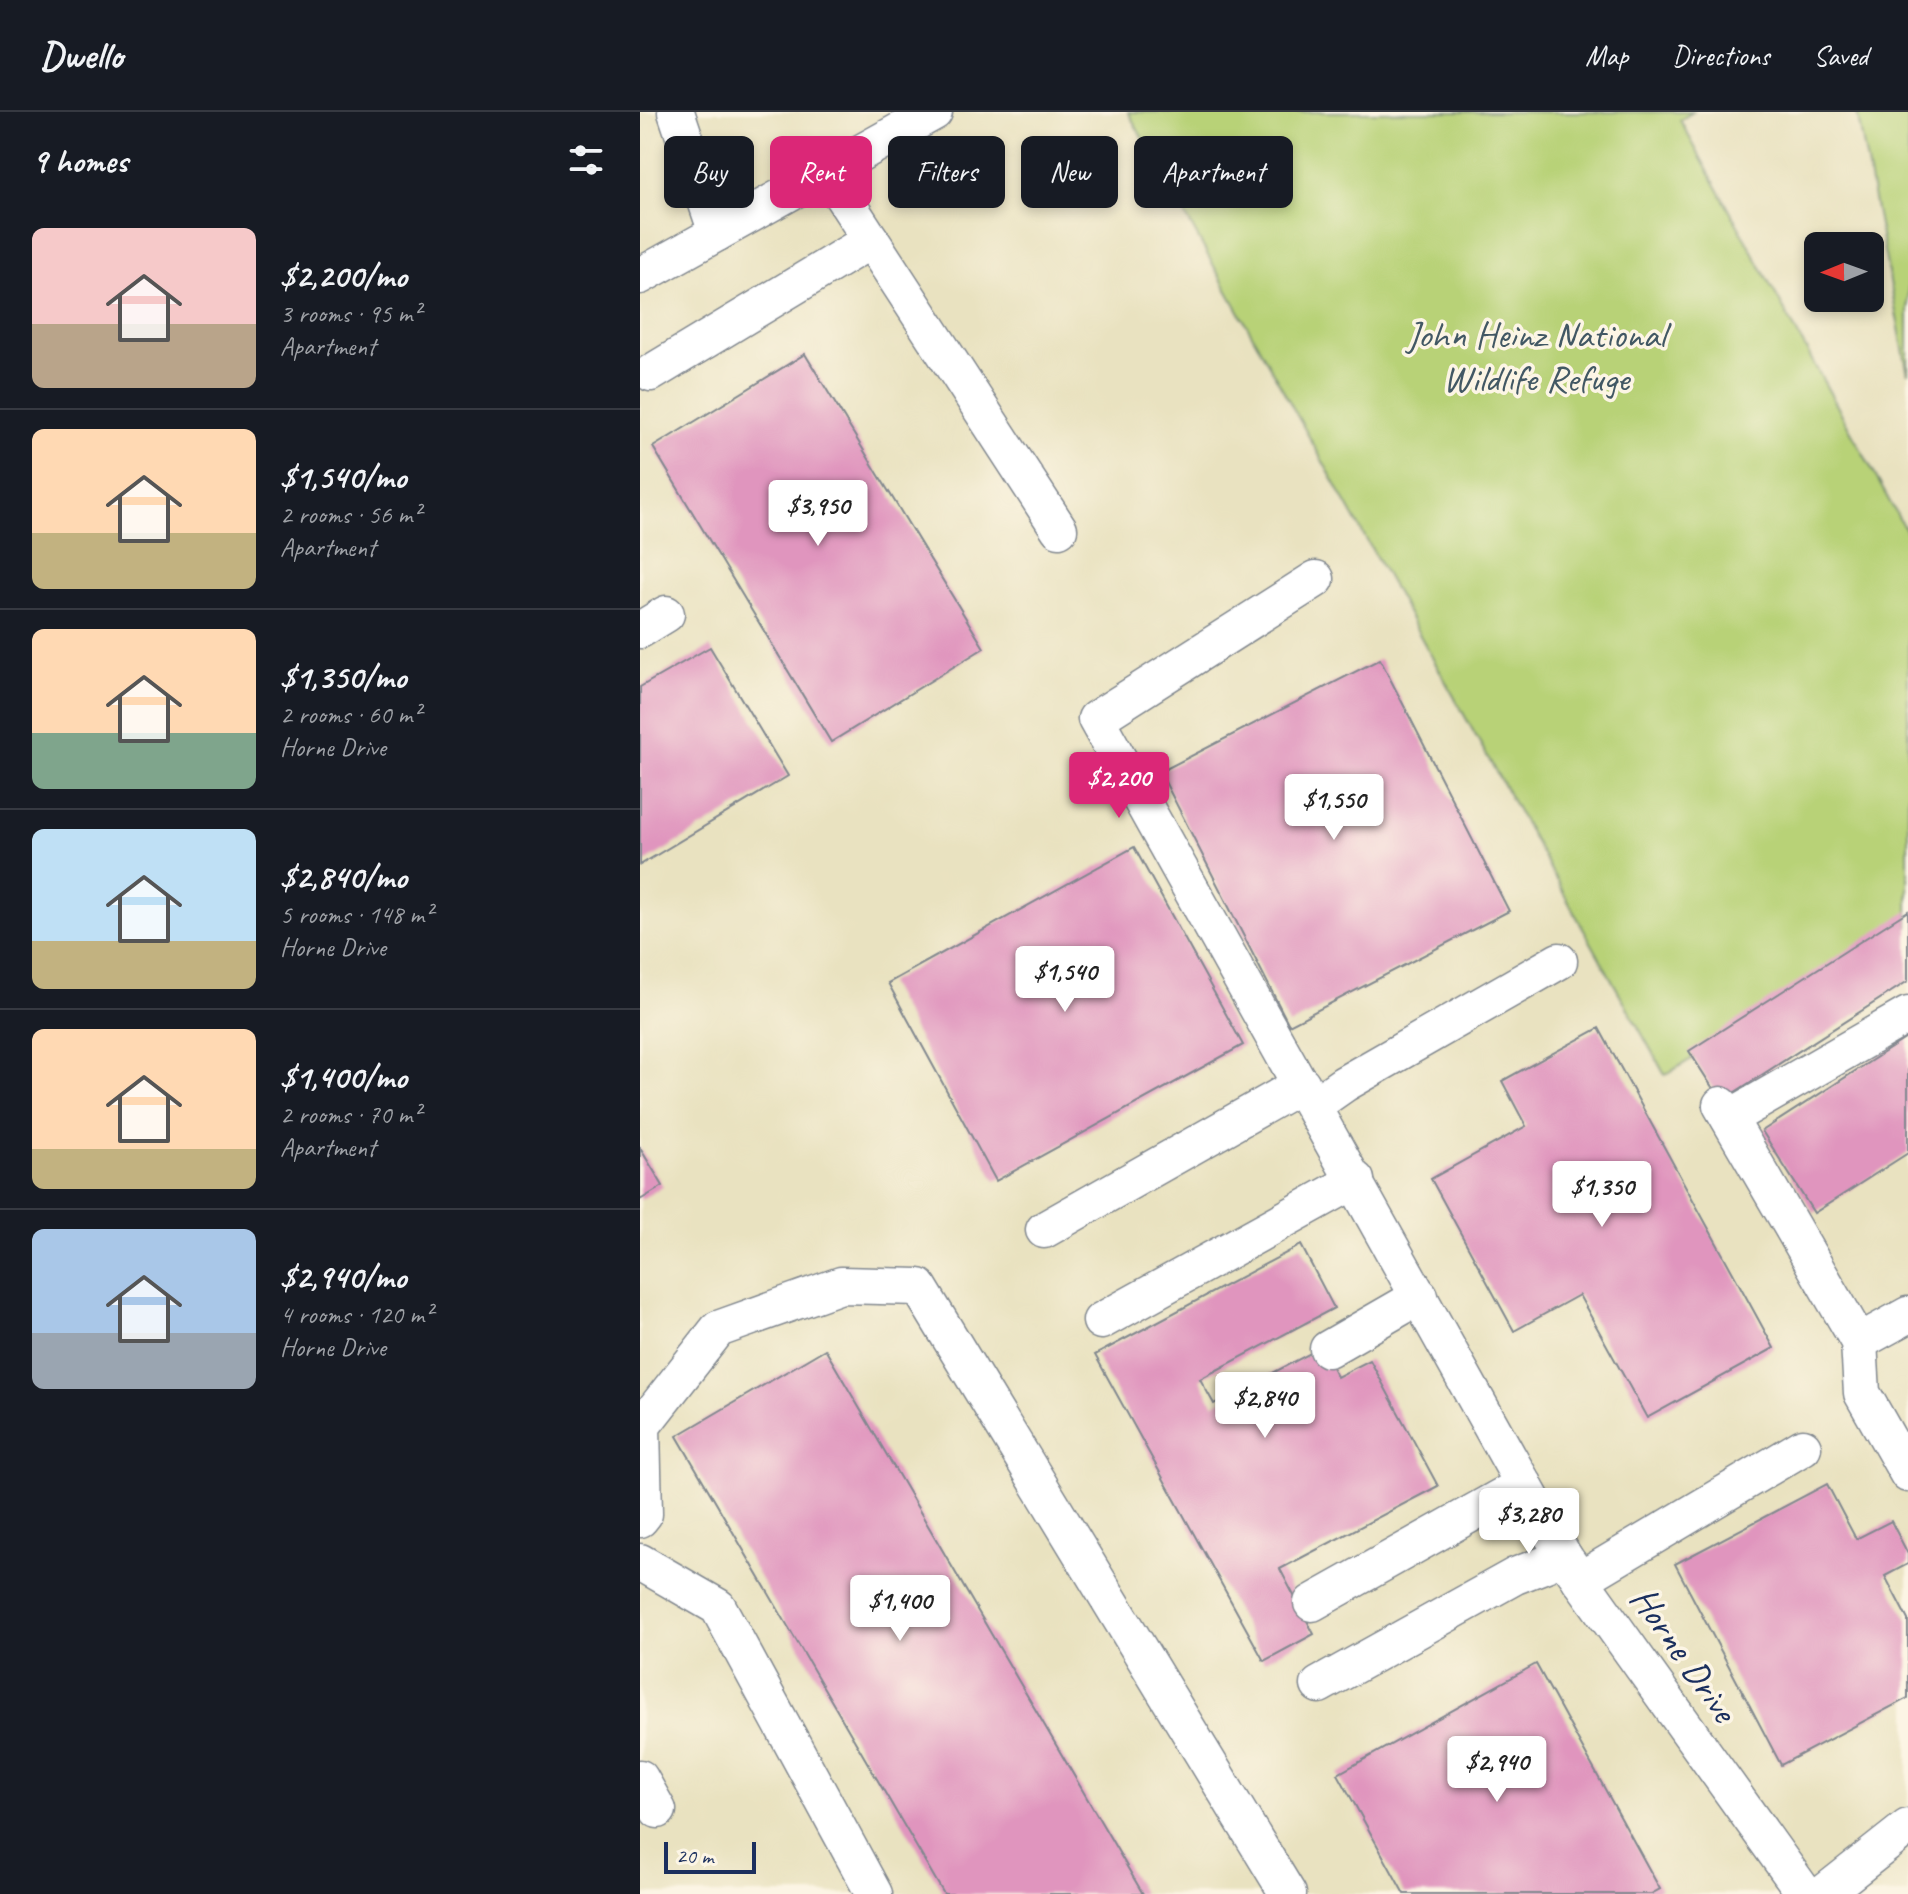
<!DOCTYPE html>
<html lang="en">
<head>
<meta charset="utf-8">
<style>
	body { margin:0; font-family:Caveat,sans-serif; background:#242831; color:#f1f3f6; height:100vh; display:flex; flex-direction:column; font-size:30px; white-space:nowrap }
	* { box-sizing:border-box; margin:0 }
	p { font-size:26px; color:#9ea1a6 }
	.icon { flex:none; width:44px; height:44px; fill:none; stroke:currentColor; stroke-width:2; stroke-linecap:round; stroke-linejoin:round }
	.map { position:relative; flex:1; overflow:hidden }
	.details { display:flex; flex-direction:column; background:#171b24; width:640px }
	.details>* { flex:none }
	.top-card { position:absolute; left:24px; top:24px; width:760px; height:72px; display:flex; gap:16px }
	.needle { width:52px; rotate:269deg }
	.tools { position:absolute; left:1164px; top:120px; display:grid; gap:16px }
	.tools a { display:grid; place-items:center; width:80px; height:80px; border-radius:12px; background:#171b24; box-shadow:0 4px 12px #0003; font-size:40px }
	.scale { position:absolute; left:24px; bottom:20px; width:92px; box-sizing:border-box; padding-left:8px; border:4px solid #1b2f5e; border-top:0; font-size:22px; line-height:28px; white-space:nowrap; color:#1b2f5e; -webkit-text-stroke:6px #fcf5e5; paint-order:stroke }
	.price { position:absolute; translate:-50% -68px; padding:0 18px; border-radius:8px; background:#fff; color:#222; font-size:26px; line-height:52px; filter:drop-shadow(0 2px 4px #0008) }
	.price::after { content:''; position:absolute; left:50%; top:48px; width:24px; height:18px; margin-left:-12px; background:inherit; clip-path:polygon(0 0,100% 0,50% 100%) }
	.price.selected { background:#db2777; color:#fff }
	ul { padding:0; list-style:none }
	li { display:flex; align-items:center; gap:24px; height:200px; padding:0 32px }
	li+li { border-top:2px solid #363941 }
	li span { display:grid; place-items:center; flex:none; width:224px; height:160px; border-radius:12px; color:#555 }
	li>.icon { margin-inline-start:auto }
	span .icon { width:96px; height:96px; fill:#fffc; stroke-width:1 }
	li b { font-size:34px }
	h2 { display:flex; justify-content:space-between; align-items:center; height:96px; padding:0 32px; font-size:34px }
	.pill { padding:0 28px; border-radius:12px; background:#171b24; box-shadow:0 4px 12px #0003; font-size:28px; line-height:72px }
	.pill.selected { background:#db2777; color:#fff }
	header { display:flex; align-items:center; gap:48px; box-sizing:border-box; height:112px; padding:0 40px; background:#171b24; border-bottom:2px solid #363941 }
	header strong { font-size:38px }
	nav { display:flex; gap:44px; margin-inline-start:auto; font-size:28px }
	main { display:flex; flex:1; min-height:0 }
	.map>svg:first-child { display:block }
	.green { fill:#b8d277; stroke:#6a806a; stroke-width:2 }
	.building { fill:#e095be }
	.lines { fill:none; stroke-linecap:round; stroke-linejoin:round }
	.minor-casing { stroke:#82888f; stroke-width:39 }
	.minor { stroke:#fff; stroke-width:36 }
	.labels { text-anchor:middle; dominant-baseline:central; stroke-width:7; stroke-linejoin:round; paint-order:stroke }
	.park-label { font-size:38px; fill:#425864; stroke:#fcf5e5 }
	.street-label { font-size:38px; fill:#1b2f5e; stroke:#fcf5e5 }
</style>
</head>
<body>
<header>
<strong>Dwello</strong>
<nav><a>Map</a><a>Directions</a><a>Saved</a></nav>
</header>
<main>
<section class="details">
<h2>9 homes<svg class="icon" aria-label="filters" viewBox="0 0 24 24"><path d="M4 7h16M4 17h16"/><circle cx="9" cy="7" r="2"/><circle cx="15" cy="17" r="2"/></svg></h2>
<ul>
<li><span style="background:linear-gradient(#f6c9c9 60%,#b9a48a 0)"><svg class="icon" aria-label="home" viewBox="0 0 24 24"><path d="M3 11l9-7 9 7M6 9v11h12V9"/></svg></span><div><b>$2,200/mo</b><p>3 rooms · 95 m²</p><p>Apartment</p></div></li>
<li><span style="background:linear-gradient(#ffd9b3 65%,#c2b280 0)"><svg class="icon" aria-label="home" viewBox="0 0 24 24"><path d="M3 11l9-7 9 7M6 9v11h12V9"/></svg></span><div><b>$1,540/mo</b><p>2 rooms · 56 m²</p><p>Apartment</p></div></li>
<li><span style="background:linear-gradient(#ffd9b3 65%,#7fa58c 0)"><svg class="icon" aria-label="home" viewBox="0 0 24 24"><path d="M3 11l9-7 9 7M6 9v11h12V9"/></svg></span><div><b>$1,350/mo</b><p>2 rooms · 60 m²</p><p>Horne Drive</p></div></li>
<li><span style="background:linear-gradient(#bfe0f5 70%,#c2b280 0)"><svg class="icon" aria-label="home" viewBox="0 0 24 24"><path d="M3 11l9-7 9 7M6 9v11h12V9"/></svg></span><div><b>$2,840/mo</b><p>5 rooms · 148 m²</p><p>Horne Drive</p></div></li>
<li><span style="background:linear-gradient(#ffd9b3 75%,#c2b280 0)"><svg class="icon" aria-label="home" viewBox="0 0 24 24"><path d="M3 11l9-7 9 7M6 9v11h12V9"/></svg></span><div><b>$1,400/mo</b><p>2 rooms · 70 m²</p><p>Apartment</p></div></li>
<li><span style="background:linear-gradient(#a9c7e8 65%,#9aa5b1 0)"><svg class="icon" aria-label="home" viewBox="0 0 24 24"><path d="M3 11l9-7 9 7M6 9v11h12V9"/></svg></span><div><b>$2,940/mo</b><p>4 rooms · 120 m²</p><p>Horne Drive</p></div></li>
</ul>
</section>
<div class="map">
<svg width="1268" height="1782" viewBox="0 0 1268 1782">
	<rect width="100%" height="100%" fill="#fcf5e5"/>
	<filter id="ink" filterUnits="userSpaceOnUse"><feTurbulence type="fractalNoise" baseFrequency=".0125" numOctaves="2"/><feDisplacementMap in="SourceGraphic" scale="16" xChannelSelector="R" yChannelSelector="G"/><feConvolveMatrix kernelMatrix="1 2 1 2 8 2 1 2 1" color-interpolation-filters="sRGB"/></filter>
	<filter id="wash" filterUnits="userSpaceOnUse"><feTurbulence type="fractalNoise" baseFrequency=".006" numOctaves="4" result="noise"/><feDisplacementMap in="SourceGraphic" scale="32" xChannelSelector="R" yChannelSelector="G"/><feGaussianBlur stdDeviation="1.8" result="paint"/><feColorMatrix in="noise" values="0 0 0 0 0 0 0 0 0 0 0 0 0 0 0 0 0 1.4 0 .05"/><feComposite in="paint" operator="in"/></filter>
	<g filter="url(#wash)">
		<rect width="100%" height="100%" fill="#e9e2c0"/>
		<!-- green -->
		<g class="green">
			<path d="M 488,0 L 1053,0 L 1040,8 L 1268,423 L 1268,815 L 1025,963 Z"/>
			<path d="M 1217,0 L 1268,0 L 1268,262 Z"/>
		</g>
		<g id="blocks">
			<!-- building -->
			<g class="building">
				<path d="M 165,242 L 344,536 L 191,630 L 13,335 Z"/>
				<path d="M 70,535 L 148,664 L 0,753 L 0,575 Z"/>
				<path d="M 740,547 L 869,799 L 649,913 L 520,660 Z"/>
				<path d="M 494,735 L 603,933 L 356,1069 L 248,871 Z"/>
				<path d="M 1268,799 L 1268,869 L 1081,989 L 1049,939 Z"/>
				<path d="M 959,916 L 1134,1236 L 1007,1306 L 939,1183 L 874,1219 L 791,1067 L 886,1014 L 862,969 Z"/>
				<path d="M 1268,925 L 1268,1041 L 1174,1101 L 1122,1019 Z"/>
				<path d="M 0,1036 L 23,1074 L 0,1088 Z"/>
				<path d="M 661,1133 L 694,1196 L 560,1267 L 574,1292 L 682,1235 L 697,1265 L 730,1248 L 798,1374 L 640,1457 L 674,1522 L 624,1549 L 455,1243 Z"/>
				<path d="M 185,1237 L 503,1782 L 304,1782 L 37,1324 Z"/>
				<path d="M 1187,1372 L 1216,1427 L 1251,1409 L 1268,1442 L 1268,1452 L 1245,1464 L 1268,1508 L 1268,1586 L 1141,1653 L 1035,1452 Z"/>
				<path d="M 896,1552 L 1020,1777 L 1011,1782 L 764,1782 L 698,1662 Z"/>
			</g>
		</g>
	</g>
	<g filter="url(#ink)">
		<use href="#blocks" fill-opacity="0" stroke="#82888f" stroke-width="2"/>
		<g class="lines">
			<defs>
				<g id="minor">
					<path d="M 36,0 L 77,121"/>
					<path d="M 186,59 L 419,417"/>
					<path d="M 0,164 L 294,0"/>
					<path d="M 11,261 L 231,128"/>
					<path d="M 676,467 L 456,607 L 924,1445 L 1165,1782"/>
					<path d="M 0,518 L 26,502"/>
					<path d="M 674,993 L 704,972 L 919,849"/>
					<path d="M 1081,993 L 1219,1230 L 1222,1281 L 1268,1362"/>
					<path d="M 1089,1006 L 1268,903"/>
					<path d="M 404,1118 L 662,972"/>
					<path d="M 461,1209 L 716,1068"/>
					<path d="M 1219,1230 L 1268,1203"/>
					<path d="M 688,1237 L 780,1184"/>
					<path d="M 0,1407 L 4,1402 L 2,1314 L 78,1217 L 201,1173 L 279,1175 L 648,1782"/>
					<path d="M 0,1450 L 78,1495 L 234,1782"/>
					<path d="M 940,1468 L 1163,1335"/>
					<path d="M 672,1491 L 884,1372"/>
					<path d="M 679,1573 L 875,1464 L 924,1445"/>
					<path d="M 0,1666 L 18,1698"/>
					<path d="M 1183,1782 L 1268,1715"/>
				</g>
			</defs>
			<!-- minor casing -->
			<use href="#minor" class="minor-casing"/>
			<!-- minor -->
			<use href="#minor" class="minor"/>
		</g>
	</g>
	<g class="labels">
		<!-- park labels -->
		<g class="park-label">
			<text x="896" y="222">John Heinz National<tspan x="896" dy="44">Wildlife Refuge</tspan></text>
		</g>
		<!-- street labels -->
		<g class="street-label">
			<text transform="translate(1044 1542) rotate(55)">Horne Drive</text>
		</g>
	</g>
</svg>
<div class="tools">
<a><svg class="needle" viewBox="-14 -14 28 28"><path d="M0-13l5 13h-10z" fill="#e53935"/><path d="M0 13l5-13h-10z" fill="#9ea1a6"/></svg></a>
</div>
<div class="scale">20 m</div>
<b class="price" style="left:178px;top:436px">$3,950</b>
<b class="price selected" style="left:479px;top:708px">$2,200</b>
<b class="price" style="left:694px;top:730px">$1,550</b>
<b class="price" style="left:425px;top:902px">$1,540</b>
<b class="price" style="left:962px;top:1117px">$1,350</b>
<b class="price" style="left:625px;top:1328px">$2,840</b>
<b class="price" style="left:889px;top:1444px">$3,280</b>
<b class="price" style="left:260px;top:1531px">$1,400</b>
<b class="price" style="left:857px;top:1692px">$2,940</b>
<div class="top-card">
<a class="pill">Buy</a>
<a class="pill selected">Rent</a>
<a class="pill">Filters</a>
<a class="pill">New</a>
<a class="pill">Apartment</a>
</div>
</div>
</main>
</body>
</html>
